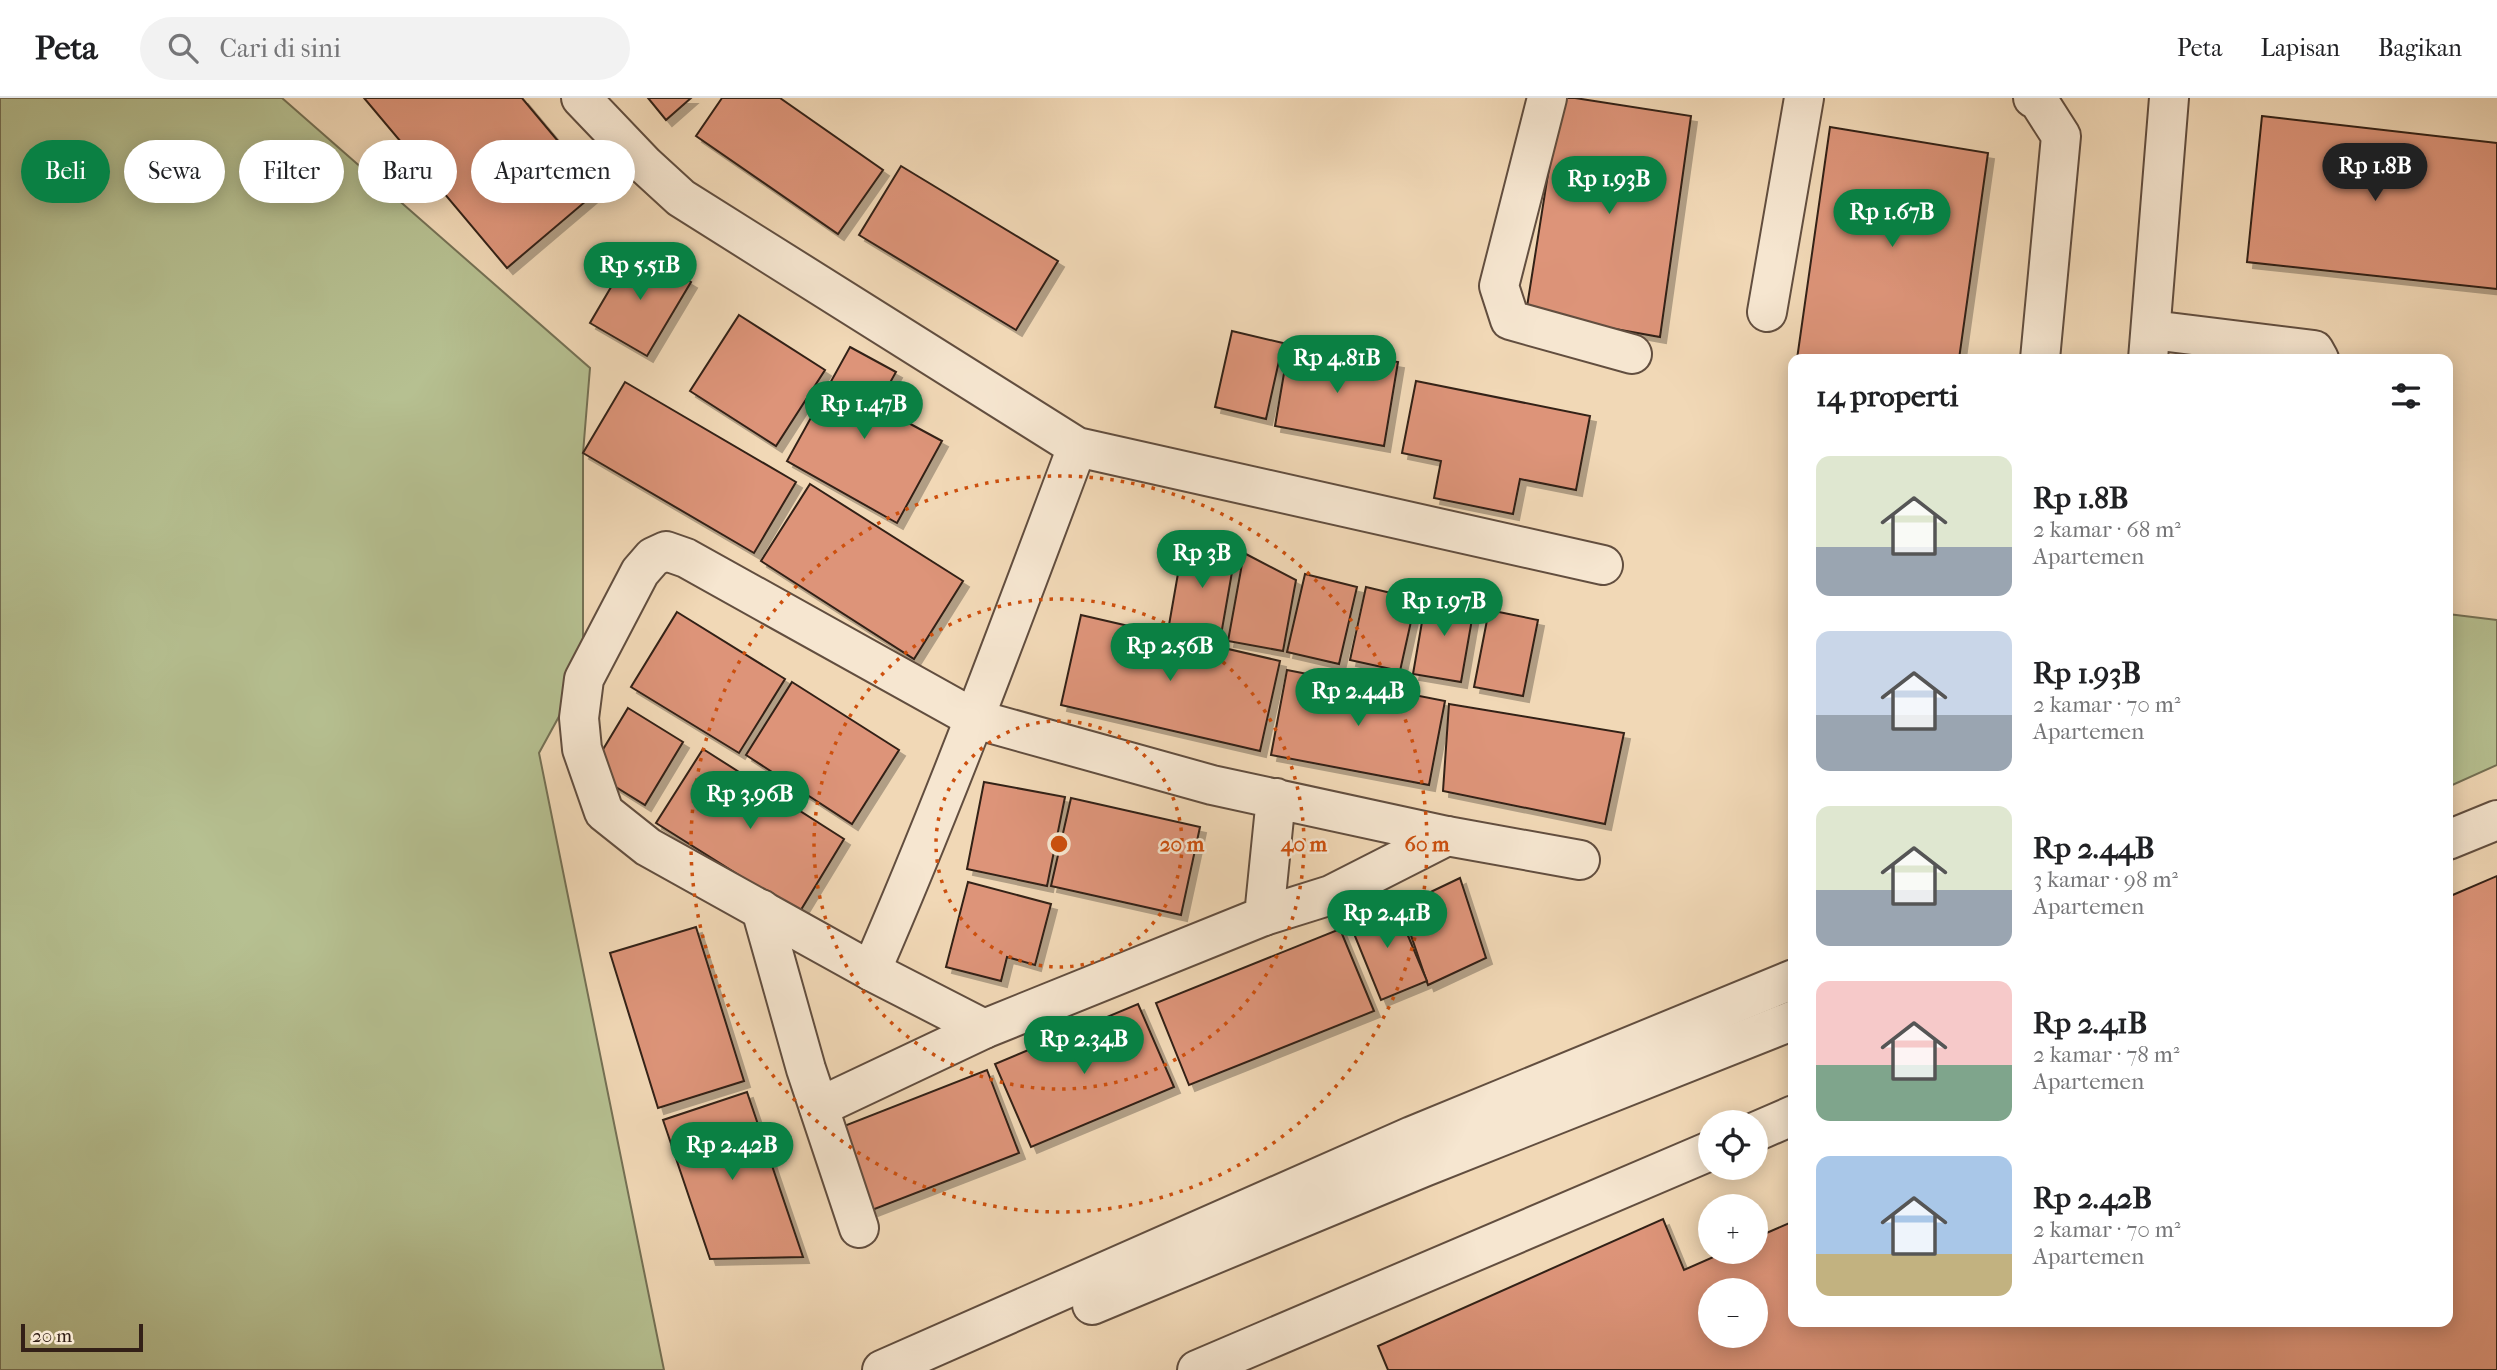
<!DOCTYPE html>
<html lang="id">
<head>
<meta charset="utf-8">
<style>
	body { margin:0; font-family:"IM FELL French Canon",serif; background:#f2f2f2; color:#202124; height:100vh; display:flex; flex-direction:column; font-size:26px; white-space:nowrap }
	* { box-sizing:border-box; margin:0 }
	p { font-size:23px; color:#757577 }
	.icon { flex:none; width:38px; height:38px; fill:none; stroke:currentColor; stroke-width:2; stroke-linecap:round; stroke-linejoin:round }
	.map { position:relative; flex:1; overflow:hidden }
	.drawer { position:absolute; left:1788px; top:256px; width:665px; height:973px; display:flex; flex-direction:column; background:#fff; border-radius:14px; box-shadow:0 4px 18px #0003 }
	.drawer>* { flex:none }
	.guide { position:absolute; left:21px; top:42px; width:665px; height:63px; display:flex; gap:14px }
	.fabs { position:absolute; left:1698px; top:1012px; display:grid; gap:14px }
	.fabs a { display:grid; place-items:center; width:70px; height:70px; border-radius:50%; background:#fff; box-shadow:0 4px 18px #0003; font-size:35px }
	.scale { position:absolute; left:21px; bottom:18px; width:122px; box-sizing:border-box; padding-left:7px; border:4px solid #332017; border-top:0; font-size:19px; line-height:24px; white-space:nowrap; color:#332017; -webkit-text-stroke:5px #f6e6d0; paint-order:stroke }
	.price { position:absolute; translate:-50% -60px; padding:0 16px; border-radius:24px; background:#0b8043; color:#fff; font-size:23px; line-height:46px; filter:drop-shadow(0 2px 4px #0008) }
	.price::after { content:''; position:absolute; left:50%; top:42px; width:21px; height:16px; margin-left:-10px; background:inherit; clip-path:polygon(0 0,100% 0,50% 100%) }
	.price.current { background:#222; color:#fff }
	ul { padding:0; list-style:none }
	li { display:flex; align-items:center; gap:21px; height:175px; padding:0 28px }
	li span { display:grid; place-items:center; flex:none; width:196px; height:140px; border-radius:14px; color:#555 }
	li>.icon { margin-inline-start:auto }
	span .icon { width:84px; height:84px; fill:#fffc; stroke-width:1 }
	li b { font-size:30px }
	h2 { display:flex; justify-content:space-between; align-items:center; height:84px; padding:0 28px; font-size:30px }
	.pill { padding:0 24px; border-radius:32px; background:#fff; box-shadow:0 4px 18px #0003; font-size:24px; line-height:63px }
	.pill.current { background:#0b8043; color:#fff }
	header { display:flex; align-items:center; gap:42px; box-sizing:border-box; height:98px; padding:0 35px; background:#fff; border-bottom:2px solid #e0e0e0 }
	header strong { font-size:33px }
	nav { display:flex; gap:38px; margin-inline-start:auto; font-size:24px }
	.search { width:490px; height:63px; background:#f2f2f2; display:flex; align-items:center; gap:18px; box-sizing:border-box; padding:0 24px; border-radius:38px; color:#757577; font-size:26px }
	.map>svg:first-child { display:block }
	.green { fill:#b6c091; stroke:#747054; stroke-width:2 }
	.building { fill:#dd9479; stroke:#332017; stroke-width:2; fill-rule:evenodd; filter:url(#shadow) }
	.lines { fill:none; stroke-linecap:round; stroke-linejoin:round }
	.minor-casing { stroke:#624e3f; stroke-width:42 }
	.minor { stroke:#f6e6d0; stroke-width:38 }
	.ring { fill:none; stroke:#cd500e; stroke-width:3.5; stroke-dasharray:3.5 7 }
	.centre { fill:#cd500e; stroke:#f6e6d0; stroke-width:3.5 }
	.ring-label { font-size:21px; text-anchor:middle; font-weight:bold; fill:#cd500e; stroke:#f6e6d0; stroke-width:5; stroke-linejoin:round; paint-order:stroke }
</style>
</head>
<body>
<header>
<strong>Peta</strong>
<div class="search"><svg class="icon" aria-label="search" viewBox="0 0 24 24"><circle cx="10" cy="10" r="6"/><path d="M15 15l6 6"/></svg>Cari di sini</div>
<nav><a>Peta</a><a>Lapisan</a><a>Bagikan</a></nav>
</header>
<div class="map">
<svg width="2497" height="1272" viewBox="0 0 2497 1272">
	<defs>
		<filter id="shadow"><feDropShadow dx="6" dy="6" stdDeviation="0" flood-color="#0004"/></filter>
	</defs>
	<rect width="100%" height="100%" fill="#f1d8b6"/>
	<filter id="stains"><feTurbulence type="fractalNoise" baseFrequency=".00286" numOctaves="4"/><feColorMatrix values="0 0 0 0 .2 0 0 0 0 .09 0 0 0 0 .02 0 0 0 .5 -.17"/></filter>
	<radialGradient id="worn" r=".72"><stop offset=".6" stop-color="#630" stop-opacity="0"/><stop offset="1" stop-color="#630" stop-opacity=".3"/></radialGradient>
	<!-- green -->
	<g class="green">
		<path d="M 0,0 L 282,0 L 590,270 L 583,355 L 583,558 L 568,602 L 539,655 L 664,1272 L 0,1272 Z"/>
		<path d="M 2448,516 L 2497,522 L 2497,667 L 2448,689 Z"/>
	</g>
	<!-- building -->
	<g class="building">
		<path d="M 364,0 L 522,0 L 599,92 L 507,170 Z"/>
		<path d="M 648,0 L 691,0 L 666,22 Z"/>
		<path d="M 722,0 L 780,0 L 883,72 L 838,136 L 696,38 Z"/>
		<path d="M 1560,0 L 1575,0 L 1691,18 L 1660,239 L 1526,215 Z"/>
		<path d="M 2262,18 L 2497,45 L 2497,191 L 2247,164 Z"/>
		<path d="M 1830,29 L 1988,55 L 1959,261 L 1797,261 Z"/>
		<path d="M 901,68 L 1058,163 L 1016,232 L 859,137 Z"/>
		<path d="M 634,150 L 691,184 L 647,258 L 590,225 Z"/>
		<path d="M 739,217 L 825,272 L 776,348 L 690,293 Z"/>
		<path d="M 1232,233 L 1283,245 L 1266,321 L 1215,309 Z"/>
		<path d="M 1289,246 L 1398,264 L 1384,348 L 1275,328 Z"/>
		<path d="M 850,249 L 896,274 L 877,308 L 942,343 L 897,425 L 787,363 Z"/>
		<path d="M 1416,283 L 1590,318 L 1576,392 L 1520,381 L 1513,416 L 1434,400 L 1441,363 L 1402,355 Z"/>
		<path d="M 625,284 L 796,384 L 754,455 L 583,355 Z"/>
		<path d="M 810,386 L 963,483 L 914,561 L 761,463 Z"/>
		<path d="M 1183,447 L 1235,457 L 1221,537 L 1169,527 Z"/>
		<path d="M 1244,455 L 1296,482 L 1283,553 L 1228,543 Z"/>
		<path d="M 1305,476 L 1357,489 L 1339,566 L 1287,554 Z"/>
		<path d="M 1366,489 L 1416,501 L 1400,573 L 1350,562 Z"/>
		<path d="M 1427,495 L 1475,504 L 1461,584 L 1413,576 Z"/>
		<path d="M 1489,512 L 1538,522 L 1523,598 L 1474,589 Z"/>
		<path d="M 677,514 L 785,581 L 739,655 L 631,589 Z"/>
		<path d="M 1081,517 L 1280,563 L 1260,653 L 1061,607 Z"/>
		<path d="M 1287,572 L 1445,603 L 1429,687 L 1271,657 Z"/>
		<path d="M 792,584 L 899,652 L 852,726 L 746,657 Z"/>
		<path d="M 1449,606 L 1624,635 L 1605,726 L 1443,693 Z"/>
		<path d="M 628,610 L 683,644 L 645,707 L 590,673 Z"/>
		<path d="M 703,651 L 844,741 L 799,815 L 656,725 Z"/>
		<path d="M 984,684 L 1065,699 L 1047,788 L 967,771 Z"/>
		<path d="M 1071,700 L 1200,729 L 1181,817 L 1051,788 Z"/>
		<path d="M 2497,778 L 2497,1272 L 1388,1272 L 1378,1248 L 1663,1121 L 1684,1172 L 1727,1153 L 1755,1153 L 1755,1140 L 1794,1123 L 1794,1223 L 2448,1223 L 2448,799 ZM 1710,1192 L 1755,1192 L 1755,1237 L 1710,1237 Z"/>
		<path d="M 1460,780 L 1486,860 L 1428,887 L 1401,808 Z"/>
		<path d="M 968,784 L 1051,806 L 1035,867 L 1007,859 L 1001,883 L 946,869 Z"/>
		<path d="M 1393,802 L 1427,883 L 1381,902 L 1348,821 Z"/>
		<path d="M 696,829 L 744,983 L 658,1010 L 610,855 Z"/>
		<path d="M 1340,831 L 1374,913 L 1189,987 L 1156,905 Z"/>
		<path d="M 1138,906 L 1174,989 L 1031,1049 L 995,966 Z"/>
		<path d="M 987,972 L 1019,1055 L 872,1112 L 839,1030 Z"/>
		<path d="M 747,994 L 803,1159 L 710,1161 L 663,1022 Z"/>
	</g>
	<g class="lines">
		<defs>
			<g id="minor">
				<path d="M 581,0 L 645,67 L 681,100 L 1077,349 L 1603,467"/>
				<path d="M 1547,0 L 1499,188 L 1510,222 L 1632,256"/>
				<path d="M 2033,0 L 2038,2 L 2061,38 L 2040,261"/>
				<path d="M 1767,214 L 1804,0"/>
				<path d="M 2152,232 L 2314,252 L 2319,261"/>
				<path d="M 2148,261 L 2169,0"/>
				<path d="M 1276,700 L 1264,818 L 984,931 L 871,873 L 648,749 L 604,714 L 582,651 L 579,620 L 584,581 L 640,474 L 653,459 L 666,453 L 686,460 L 975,621 L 1212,687 L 1447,738 L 1580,762"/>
				<path d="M 2448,742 L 2497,722"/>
				<path d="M 761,811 L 806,971 L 859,1130"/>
				<path d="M 1264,818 L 1331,797 L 1447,738"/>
				<path d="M 871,873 C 946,701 1011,525 1077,349"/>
				<path d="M 819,1009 L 984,931"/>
				<path d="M 1755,1034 L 1794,1017"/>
				<path d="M 1092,1207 L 1424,1069 L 1794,922"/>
				<path d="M 882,1272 L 1412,1038 L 1794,881"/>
				<path d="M 1197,1272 L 1710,1053"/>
			</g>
		</defs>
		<!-- minor casing -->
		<use href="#minor" class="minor-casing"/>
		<!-- minor -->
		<use href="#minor" class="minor"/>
	</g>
	<!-- distance rings -->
	<g class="ring">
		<circle cx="1059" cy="746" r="123"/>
		<circle cx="1059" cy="746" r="245"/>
		<circle cx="1059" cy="746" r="368"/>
	</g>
	<circle cx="1059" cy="746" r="10" class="centre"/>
	<g class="ring-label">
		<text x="1182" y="753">20 m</text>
		<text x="1304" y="753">40 m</text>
		<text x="1427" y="753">60 m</text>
	</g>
	<rect width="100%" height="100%" filter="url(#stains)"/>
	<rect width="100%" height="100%" fill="url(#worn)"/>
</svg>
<div class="fabs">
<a><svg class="icon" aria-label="locate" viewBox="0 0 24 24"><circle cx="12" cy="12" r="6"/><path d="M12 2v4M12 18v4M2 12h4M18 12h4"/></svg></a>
<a>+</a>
<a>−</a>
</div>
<div class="scale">20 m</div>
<b class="price current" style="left:2375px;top:105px">Rp 1.8B</b>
<b class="price" style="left:1609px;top:118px">Rp 1.93B</b>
<b class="price" style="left:1892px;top:151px">Rp 1.67B</b>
<b class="price" style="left:640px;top:204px">Rp 5.51B</b>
<b class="price" style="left:1337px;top:297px">Rp 4.81B</b>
<b class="price" style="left:864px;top:343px">Rp 1.47B</b>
<b class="price" style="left:1202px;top:492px">Rp 3B</b>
<b class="price" style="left:1444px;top:540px">Rp 1.97B</b>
<b class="price" style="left:1170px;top:585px">Rp 2.56B</b>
<b class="price" style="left:1358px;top:630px">Rp 2.44B</b>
<b class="price" style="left:750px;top:733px">Rp 3.96B</b>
<b class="price" style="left:1387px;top:852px">Rp 2.41B</b>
<b class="price" style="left:1084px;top:978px">Rp 2.34B</b>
<b class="price" style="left:732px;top:1084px">Rp 2.42B</b>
<div class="guide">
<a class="pill current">Beli</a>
<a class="pill">Sewa</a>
<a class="pill">Filter</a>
<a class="pill">Baru</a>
<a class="pill">Apartemen</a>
</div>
<section class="drawer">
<h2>14 properti<svg class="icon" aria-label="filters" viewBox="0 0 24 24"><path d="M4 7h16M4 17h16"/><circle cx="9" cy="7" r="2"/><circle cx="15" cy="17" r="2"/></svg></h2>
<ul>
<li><span style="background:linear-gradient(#dfe7d0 65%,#9aa5b1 0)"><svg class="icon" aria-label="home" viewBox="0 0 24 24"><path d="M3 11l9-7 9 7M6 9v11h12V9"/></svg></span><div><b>Rp 1.8B</b><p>2 kamar · 68 m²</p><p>Apartemen</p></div></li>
<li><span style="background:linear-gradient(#c9d6e8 60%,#9aa5b1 0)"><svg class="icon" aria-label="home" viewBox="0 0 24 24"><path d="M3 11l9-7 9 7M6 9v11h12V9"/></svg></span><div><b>Rp 1.93B</b><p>2 kamar · 70 m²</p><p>Apartemen</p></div></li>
<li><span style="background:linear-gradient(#dfe7d0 60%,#9aa5b1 0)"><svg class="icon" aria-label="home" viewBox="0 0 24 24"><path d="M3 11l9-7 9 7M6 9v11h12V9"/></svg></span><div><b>Rp 2.44B</b><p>3 kamar · 98 m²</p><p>Apartemen</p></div></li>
<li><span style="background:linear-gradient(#f6c9c9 60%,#7fa58c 0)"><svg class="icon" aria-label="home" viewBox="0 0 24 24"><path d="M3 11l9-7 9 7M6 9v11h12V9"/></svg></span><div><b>Rp 2.41B</b><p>2 kamar · 78 m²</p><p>Apartemen</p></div></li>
<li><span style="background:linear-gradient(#a9c7e8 70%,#c2b280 0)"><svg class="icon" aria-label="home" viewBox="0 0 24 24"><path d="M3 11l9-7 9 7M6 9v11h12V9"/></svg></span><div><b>Rp 2.42B</b><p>2 kamar · 70 m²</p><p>Apartemen</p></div></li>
</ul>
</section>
</div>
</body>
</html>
